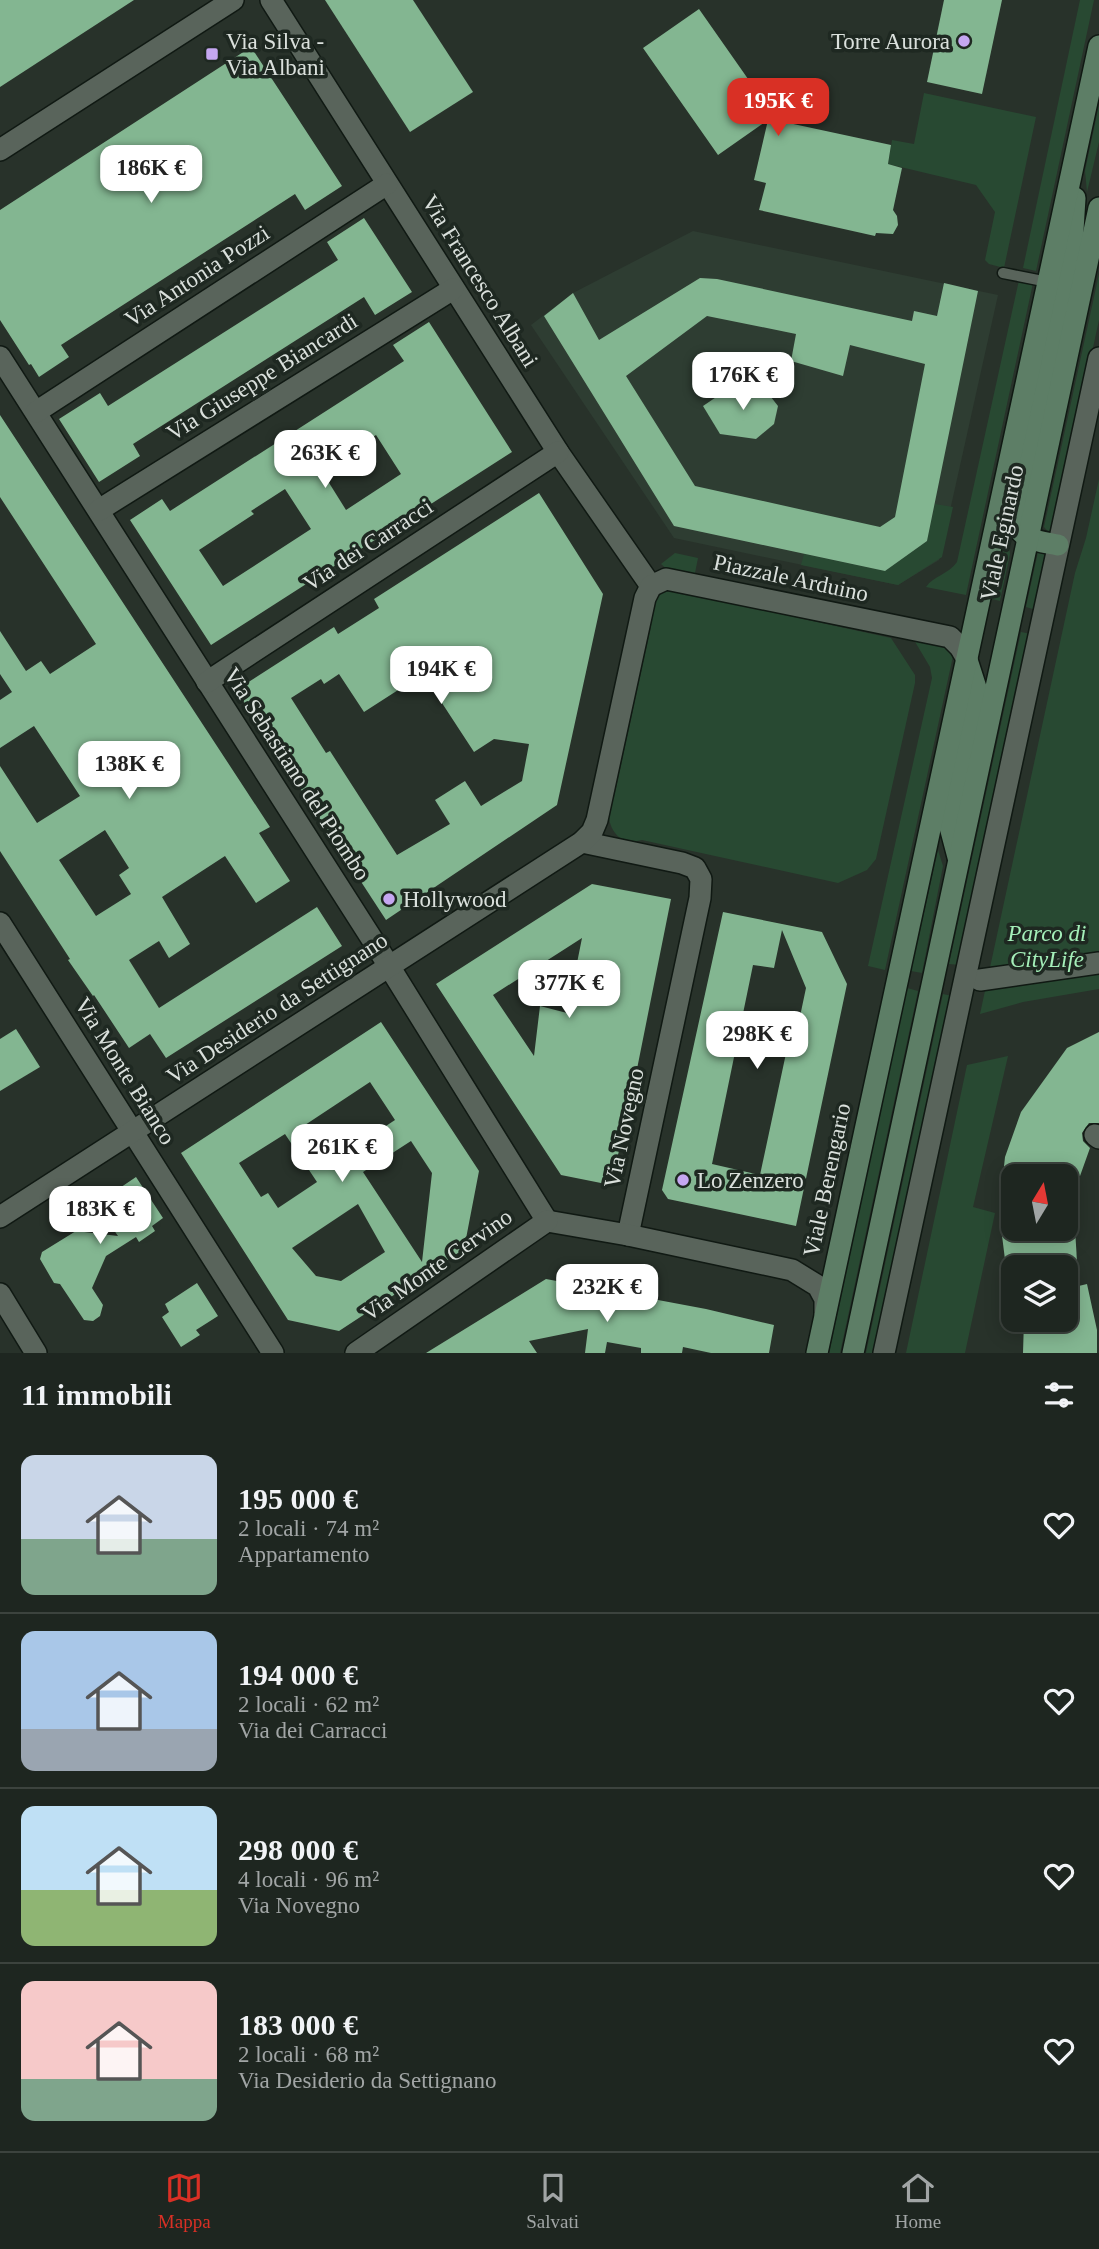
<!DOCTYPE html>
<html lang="it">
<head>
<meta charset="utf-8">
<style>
	body { margin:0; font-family:"Times New Roman",serif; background:#2b322d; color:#f1f3f6; height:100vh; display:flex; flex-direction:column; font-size:26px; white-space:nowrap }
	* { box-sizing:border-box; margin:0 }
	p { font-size:23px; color:#a1a5a5 }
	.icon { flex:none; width:38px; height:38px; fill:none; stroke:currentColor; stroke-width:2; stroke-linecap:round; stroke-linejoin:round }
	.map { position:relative; height:1353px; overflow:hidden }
	.panel { display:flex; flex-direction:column; background:#1e2620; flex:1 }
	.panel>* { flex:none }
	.needle { width:46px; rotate:10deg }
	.tools { position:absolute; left:1001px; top:1164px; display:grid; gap:14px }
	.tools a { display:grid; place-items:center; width:77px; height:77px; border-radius:14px; background:#1e2620; box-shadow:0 4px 18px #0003,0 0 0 2px #3c433e; font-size:35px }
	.price { position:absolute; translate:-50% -60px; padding:0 16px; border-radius:14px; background:#fff; color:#222; font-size:23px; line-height:46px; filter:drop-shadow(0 2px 4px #0008) }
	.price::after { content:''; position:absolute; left:50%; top:42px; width:21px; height:16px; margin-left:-10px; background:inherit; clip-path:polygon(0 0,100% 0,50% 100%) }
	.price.active { background:#d93025; color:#fff }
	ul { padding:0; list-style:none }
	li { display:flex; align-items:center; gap:21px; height:175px; padding:0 21px }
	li+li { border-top:2px solid #3c433e }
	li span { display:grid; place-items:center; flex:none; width:196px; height:140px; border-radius:14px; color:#555 }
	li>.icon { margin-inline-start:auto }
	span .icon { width:84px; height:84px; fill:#fffc; stroke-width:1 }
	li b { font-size:30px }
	h2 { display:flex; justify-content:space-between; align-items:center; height:84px; padding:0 21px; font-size:30px }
	.menu { display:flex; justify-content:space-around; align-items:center; height:98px; border-top:2px solid #3c433e; background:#1e2620; font-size:19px; color:#a1a5a5 }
	.menu a { display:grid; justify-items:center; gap:4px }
	.menu .active { color:#d93025 }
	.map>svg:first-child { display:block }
	.built { fill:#2e3d32 }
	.green { fill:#284932 }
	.building { fill:#83b691; fill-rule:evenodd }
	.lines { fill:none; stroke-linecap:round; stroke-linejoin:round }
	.lane-casing { stroke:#101913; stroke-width:13 }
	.street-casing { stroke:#101913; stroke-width:24 }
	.secondary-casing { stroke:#101913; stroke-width:24 }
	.lane { stroke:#59645b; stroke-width:10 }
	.street { stroke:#59645b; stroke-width:21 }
	.secondary { stroke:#5d7e66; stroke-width:21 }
	.poi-dot { fill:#c5a7f1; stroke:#1e2821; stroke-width:2.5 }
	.labels { text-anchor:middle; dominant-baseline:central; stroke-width:7; stroke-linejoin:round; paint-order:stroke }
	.poi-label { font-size:23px; fill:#dae0dc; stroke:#1e2821; text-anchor:start }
	.street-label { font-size:23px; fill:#dae0dc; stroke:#1e2821 }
	.park-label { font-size:23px; font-style:italic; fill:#a4efb9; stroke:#1e2821 }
</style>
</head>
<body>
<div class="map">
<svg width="1099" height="1353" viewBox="0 0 1099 1353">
	<rect width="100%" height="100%" fill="#28322a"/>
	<!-- built -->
	<path class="built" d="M 693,231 L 998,295 L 939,560 L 898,585 L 674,538 L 531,325 L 573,293 Z"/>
	<!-- green -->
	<g class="green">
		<path d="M 1080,0 L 1094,0 L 1036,271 L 1023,268 Z"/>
		<path d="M 924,93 L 1036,117 L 1004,268 L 989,264 L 985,260 L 995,212 L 976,185 L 888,164 L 892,140 L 914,144 Z"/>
		<path d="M 1099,105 L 1099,142 L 1087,192 L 1085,171 Z"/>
		<path d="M 1099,274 L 1099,320 L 1052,536 L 1044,527 Z"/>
		<path d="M 1019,280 L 1033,283 L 966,595 L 926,587 C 933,576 949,574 957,562 Z"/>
		<path d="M 1099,479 L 1099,989 L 1023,1002 L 980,1014 L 1075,573 L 1086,538 Z"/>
		<path d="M 935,504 L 953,507 L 942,557 L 898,585 L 801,565 L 804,554 L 885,571 L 927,541 Z"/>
		<path d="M 1008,536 L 1010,554 L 1000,601 L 992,599 L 1005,543 Z"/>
		<path d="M 1038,552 L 1048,554 L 1036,610 L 1026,607 Z"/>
		<path d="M 675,553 L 698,558 L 694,578 L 668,570 L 661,564 Z"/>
		<path d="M 669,589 L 692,591 L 698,596 L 891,638 L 915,675 L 915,683 L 876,859 L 867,870 L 838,883 L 642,840 C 616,847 606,825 609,803 L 614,797 L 651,626 C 645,611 655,596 669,589 Z"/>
		<path d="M 1021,632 L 1031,634 L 960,965 L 949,964 Z"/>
		<path d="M 914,640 L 950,648 L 953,656 L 885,970 L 868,966 L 932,678 L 930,667 Z"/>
		<path d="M 938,850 L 943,866 L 922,973 L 911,971 Z"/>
		<path d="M 907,988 L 918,991 L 840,1353 L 829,1353 Z"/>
		<path d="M 943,994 L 952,996 L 875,1353 L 866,1353 Z"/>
		<path d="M 1008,1056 L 973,1207 L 995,1213 L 965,1353 L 906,1353 L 967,1065 Z"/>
	</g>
	<!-- building -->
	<g class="building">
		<path d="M 0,0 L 134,0 L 0,87 Z"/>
		<path d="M 325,0 L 413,0 L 473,92 L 410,132 Z"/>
		<path d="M 944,0 L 1002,0 L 982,94 L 927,82 Z"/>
		<path d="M 699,9 L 774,116 L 770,119 L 891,145 L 888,164 L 902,168 L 893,210 L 897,216 L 898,225 L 893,234 L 876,233 L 875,236 L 759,210 L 766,183 L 754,180 L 768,120 L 718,155 L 643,48 Z"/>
		<path d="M 251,47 L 342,186 L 305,210 L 295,194 L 61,345 L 69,357 L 39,377 L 31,364 L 29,365 L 0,320 L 0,210 Z"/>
		<path d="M 364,218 L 412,292 L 375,315 L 364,297 L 133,444 L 140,456 L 99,482 L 59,419 L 100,393 L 108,406 L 338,260 L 327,242 Z"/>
		<path d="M 700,278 L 717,279 L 912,321 L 914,311 L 937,316 L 944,283 L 978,291 L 927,541 L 885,571 L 674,526 L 544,316 L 573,293 L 599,340 ZM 707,316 L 796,334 L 791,361 L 843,376 L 850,345 L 925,364 L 895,517 L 880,527 L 695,486 L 626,376 Z"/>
		<path d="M 429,322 L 512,452 L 211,645 L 130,520 L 162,499 L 170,511 L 404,361 L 393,345 ZM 376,435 L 401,474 L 346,510 L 321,470 ZM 285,489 L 311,529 L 223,586 L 199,550 L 254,514 L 251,511 Z"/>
		<path d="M 734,385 L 767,392 L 778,406 L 774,424 L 756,439 L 720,434 L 703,406 Z"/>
		<path d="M 0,415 L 270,827 L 259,833 L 290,881 L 256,903 L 225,856 L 162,897 L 190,944 L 169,958 L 159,941 L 129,960 L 159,1008 L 317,907 L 342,946 L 166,1058 L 150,1034 L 129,1048 L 94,995 L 93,996 L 68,960 L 70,959 L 0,851 L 0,766 L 37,823 L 80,796 L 34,726 L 0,748 L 0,700 L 12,692 L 0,674 L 0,631 L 26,671 L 41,661 L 50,674 L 96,644 L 0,497 ZM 105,830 L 129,868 L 119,875 L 131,894 L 96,916 L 59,860 Z"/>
		<path d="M 539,493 L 603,594 L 557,805 L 386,920 L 236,690 L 334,627 L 338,634 L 379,608 L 374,599 ZM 339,674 L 364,712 L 423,674 L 474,752 L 494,739 L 529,744 L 522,781 L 481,806 L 465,781 L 435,800 L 450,824 L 397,855 L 330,751 L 326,753 L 291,698 L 321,679 L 324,684 Z"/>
		<path d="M 592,884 L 671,899 L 631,1099 L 611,1185 L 561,1175 L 436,984 ZM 582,938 L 567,1013 L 540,1006 L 534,1056 L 493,995 Z"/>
		<path d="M 723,912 L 822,932 L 847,984 L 796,1226 L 668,1199 L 662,1190 ZM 782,930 L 806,988 L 794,1045 L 788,1044 L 760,1175 L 712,1164 L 753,965 L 774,968 Z"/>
		<path d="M 381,1022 L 479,1171 L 464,1249 L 339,1331 L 288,1320 L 181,1153 ZM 370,1082 L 395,1120 L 330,1163 L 305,1125 ZM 285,1134 L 317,1182 L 278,1208 L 268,1193 L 261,1197 L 239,1163 ZM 411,1141 L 432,1173 L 422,1262 L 363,1172 ZM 358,1204 L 385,1252 L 341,1281 L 316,1276 L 292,1248 Z"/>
		<path d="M 16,1029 L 40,1067 L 0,1091 L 0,1039 Z"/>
		<path d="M 1099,1032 L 1099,1123 L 1089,1123 L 1082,1133 L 1083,1141 L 1090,1148 L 1080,1176 L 1003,1176 L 1005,1157 L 1021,1112 L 1067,1048 Z"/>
		<path d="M 136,1177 L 163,1218 L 152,1226 L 155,1231 L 139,1242 L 136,1237 L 106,1256 L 92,1288 L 103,1305 L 100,1316 L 93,1321 L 84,1320 L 60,1284 L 54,1283 L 40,1259 L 42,1252 L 76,1231 L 118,1236 L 96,1204 Z"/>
		<path d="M 1001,1228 L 1075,1228 L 1077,1262 L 1043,1267 L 1006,1267 Z"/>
		<path d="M 546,1279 L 706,1309 L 774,1325 L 769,1353 L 711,1353 L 683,1347 L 682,1353 L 641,1353 L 641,1348 L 607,1342 L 605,1353 L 585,1353 L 588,1329 L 529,1341 L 537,1353 L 426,1353 Z"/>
		<path d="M 197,1283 L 218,1316 L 196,1330 L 200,1335 L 181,1347 L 162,1317 L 169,1312 L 165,1304 Z"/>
		<path d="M 1087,1284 L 1097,1330 L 1097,1353 L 1023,1353 L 1024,1320 L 1066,1320 L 1066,1289 Z"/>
	</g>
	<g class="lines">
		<defs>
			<path id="lane" d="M 1003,273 L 1048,282"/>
			<g id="street">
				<path d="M 271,0 L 558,452 L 651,586"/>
				<path d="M 0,150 L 233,0"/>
				<path d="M 0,357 L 379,950 L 547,1221"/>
				<path d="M 36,412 L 387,184"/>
				<path d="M 99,510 L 453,289"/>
				<path d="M 207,682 L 558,452"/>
				<path d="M 582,842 L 682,863 L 695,868 L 701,879 L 700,898 L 628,1235"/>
				<path d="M 0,923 L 273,1353"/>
				<path d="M 980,980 L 1099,963"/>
				<path d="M 1095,1135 L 1099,1138"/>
				<path d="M 0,1217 L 582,842 L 592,832 L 597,820 L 645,598 L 651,586 L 666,579 L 950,637 L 960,647 L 967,659"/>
				<path d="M 547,1221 L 628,1235 L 792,1270 L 818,1286 L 825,1299 L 825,1314"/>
				<path d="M 0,1294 L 36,1353"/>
				<path d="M 356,1353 L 547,1221"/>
				<path d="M 884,1353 L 1099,358"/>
			</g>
			<g id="secondary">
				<path d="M 1058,545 C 1039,541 1019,541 1015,518 L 1072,246 L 1075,198"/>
				<path d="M 958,857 L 949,823 L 977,691 L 967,660"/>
				<path d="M 817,1353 L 1099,46"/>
				<path d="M 853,1353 L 1099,208"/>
			</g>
		</defs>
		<!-- lane casing -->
		<use href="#lane" class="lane-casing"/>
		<!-- street casing -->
		<use href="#street" class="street-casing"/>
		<!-- secondary casing -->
		<use href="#secondary" class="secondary-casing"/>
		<!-- lane -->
		<use href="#lane" class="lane"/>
		<!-- street -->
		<use href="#street" class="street"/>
		<!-- secondary -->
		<use href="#secondary" class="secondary"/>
	</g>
	<!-- markers -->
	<g class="poi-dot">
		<circle cx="964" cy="41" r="7"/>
		<rect x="205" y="47" width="14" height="14" rx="3.5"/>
		<circle cx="389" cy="899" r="7"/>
		<circle cx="683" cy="1180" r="7"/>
	</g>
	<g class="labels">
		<!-- poi labels -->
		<g class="poi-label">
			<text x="226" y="41">Via Silva -<tspan x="226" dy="26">Via Albani</tspan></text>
			<text x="950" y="41" text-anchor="end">Torre Aurora</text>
			<text x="403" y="899">Hollywood</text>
			<text x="697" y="1180">Lo Zenzero</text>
		</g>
		<!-- street labels -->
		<g class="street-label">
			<text transform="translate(197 276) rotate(-33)">Via Antonia Pozzi</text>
			<text transform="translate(480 281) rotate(58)">Via Francesco Albani</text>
			<text transform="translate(262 377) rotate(-32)">Via Giuseppe Biancardi</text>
			<text transform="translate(1002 533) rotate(-78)">Viale Eginardo</text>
			<text transform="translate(368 545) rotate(-33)">Via dei Carracci</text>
			<text transform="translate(791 578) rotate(12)">Piazzale Arduino</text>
			<text transform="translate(297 774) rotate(57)">Via Sebastiano del Piombo</text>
			<text transform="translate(277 1008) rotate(-33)">Via Desiderio da Settignano</text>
			<text transform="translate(125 1071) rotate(58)">Via Monte Bianco</text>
			<text transform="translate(624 1128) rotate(-78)">Via Novegno</text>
			<text transform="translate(827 1180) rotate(-78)">Viale Berengario</text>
			<text transform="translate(437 1265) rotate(-35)">Via Monte Cervino</text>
		</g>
		<!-- park labels -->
		<g class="park-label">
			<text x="1047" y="933">Parco di<tspan x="1047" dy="26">CityLife</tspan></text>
		</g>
	</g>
</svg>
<div class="tools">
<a><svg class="needle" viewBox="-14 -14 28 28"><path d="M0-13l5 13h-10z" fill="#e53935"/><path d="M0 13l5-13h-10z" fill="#a1a5a5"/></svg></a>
<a><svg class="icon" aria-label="layers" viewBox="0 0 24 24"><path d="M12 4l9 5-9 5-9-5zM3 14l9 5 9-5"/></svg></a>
</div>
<b class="price active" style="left:778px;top:138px">195K €</b>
<b class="price" style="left:151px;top:205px">186K €</b>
<b class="price" style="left:743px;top:412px">176K €</b>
<b class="price" style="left:325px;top:490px">263K €</b>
<b class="price" style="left:441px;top:706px">194K €</b>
<b class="price" style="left:129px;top:801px">138K €</b>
<b class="price" style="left:569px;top:1020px">377K €</b>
<b class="price" style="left:757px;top:1071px">298K €</b>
<b class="price" style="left:342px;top:1184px">261K €</b>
<b class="price" style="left:100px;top:1246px">183K €</b>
<b class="price" style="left:607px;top:1324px">232K €</b>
</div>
<section class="panel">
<h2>11 immobili<svg class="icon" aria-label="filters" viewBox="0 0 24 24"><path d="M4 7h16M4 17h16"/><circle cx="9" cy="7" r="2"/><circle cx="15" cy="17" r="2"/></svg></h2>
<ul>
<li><span style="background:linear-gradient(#c9d6e8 60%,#7fa58c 0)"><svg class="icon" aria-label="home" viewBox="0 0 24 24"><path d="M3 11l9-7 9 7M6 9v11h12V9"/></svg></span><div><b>195 000 €</b><p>2 locali · 74 m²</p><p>Appartamento</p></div><svg class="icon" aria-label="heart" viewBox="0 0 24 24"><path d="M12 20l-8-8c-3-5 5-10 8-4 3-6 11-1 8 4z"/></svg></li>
<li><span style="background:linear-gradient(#a9c7e8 70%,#9aa5b1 0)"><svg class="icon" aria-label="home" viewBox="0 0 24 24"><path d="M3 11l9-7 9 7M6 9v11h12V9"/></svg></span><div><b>194 000 €</b><p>2 locali · 62 m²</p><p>Via dei Carracci</p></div><svg class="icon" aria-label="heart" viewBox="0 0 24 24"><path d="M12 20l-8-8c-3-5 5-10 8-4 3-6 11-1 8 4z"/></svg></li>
<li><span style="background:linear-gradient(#bfe0f5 60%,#8fb573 0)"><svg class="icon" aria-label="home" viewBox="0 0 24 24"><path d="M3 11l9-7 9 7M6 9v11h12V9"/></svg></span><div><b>298 000 €</b><p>4 locali · 96 m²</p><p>Via Novegno</p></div><svg class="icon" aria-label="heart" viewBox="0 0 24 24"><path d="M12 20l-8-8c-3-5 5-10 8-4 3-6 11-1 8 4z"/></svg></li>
<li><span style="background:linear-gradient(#f6c9c9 70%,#7fa58c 0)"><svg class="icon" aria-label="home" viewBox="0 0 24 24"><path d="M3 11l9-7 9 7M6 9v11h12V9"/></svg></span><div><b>183 000 €</b><p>2 locali · 68 m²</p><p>Via Desiderio da Settignano</p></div><svg class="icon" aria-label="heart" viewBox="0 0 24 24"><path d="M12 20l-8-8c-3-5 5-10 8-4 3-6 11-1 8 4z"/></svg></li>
</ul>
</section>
<nav class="menu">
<a class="active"><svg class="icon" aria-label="map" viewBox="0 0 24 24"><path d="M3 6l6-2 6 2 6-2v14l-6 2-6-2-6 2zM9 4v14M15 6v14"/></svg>Mappa</a>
<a><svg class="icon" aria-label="saved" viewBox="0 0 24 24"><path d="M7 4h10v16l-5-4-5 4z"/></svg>Salvati</a>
<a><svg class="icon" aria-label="home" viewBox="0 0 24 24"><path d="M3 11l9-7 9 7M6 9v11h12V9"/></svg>Home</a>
</nav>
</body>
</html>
